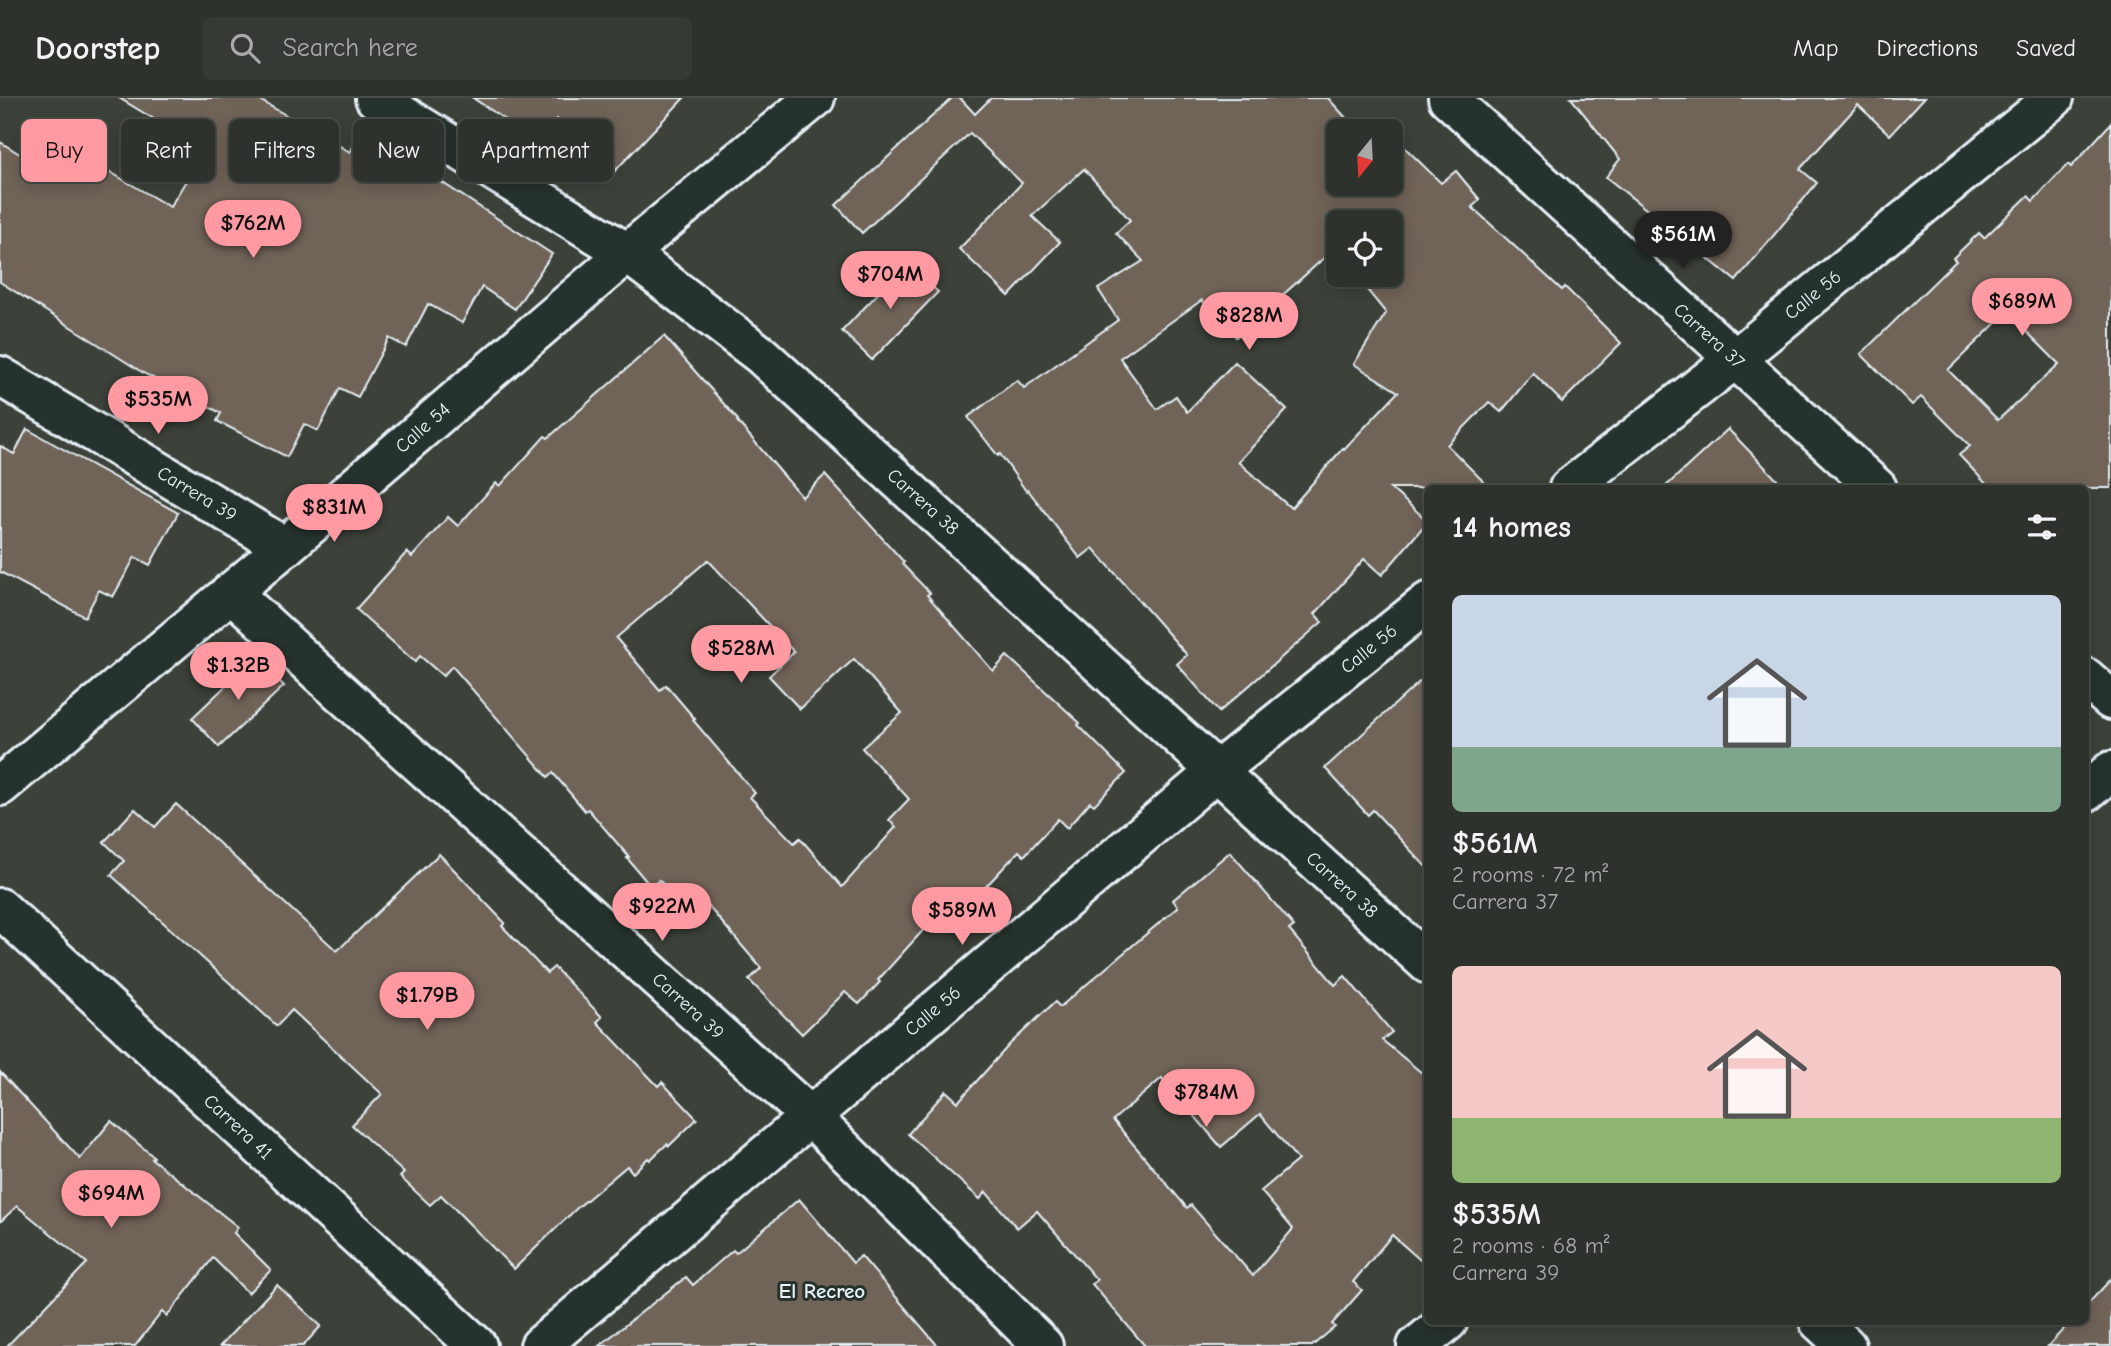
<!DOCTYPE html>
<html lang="en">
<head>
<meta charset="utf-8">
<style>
	body { margin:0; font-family:"Comic Neue",sans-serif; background:#353a34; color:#f1f3f6; height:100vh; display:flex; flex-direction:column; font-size:26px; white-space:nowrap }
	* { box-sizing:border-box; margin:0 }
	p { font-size:23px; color:#a7aaa9 }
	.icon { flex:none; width:38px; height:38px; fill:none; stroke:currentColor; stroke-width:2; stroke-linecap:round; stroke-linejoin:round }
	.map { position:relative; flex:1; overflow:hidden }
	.side { position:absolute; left:1424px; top:387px; width:665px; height:840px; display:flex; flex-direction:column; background:#2d322c; border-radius:10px; box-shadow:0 4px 18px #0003,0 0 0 2px #484d48 }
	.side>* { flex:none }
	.top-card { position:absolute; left:21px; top:21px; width:665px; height:63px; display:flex; gap:14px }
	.needle { width:46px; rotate:198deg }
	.tools { position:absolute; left:1326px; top:21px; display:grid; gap:14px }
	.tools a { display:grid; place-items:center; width:77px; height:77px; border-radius:10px; background:#2d322c; box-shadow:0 4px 18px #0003,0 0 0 2px #484d48; font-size:35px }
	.price { position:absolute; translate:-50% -60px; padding:0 16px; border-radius:24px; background:#ff9aa2; color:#111; font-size:23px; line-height:46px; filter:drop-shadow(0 2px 4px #0008) }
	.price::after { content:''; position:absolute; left:50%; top:42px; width:21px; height:16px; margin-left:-10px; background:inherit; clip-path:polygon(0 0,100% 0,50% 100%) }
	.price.on { background:#222; color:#fff }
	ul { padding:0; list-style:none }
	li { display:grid; align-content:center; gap:14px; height:371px; padding:0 28px }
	li span { display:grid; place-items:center; height:217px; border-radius:10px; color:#555 }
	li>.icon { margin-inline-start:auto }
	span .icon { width:126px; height:126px; fill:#fffc; stroke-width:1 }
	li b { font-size:30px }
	h2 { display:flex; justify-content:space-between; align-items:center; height:84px; padding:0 28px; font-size:30px }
	.tag { padding:0 24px; border-radius:10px; background:#2d322c; box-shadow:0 4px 18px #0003,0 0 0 2px #484d48; font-size:24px; line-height:63px }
	.tag.on { background:#ff9aa2; color:#111 }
	header { display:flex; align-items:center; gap:42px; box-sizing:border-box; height:98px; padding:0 35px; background:#2d322c; border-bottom:2px solid #484d48 }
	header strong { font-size:33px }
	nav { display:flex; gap:38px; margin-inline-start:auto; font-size:24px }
	.search { width:490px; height:63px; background:#353a34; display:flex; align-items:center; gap:18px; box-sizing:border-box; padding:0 24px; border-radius:10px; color:#a7aaa9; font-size:26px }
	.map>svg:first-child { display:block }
	.building { fill:#706459; stroke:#e8f1f8; stroke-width:2; fill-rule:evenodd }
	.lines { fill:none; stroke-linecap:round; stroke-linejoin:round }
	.minor-casing { stroke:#e8f1f8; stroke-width:44 }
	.tertiary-casing { stroke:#e8f1f8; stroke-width:44 }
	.secondary-casing { stroke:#e8f1f8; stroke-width:44 }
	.minor { stroke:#26332d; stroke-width:38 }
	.tertiary { stroke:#26332d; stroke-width:38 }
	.secondary { stroke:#26332d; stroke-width:38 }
	.labels { text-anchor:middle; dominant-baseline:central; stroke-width:6; stroke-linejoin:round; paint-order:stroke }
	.street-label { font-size:19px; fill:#e8f1f8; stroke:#26332d }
	.neighbourhood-label { font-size:21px; font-weight:bold; fill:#e8f1f8; stroke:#26332d }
</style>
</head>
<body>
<header>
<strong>Doorstep</strong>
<div class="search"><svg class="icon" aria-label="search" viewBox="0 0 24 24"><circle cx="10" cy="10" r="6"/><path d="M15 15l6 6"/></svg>Search here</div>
<nav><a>Map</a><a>Directions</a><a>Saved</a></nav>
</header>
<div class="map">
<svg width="2111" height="1248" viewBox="0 0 2111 1248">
	<rect width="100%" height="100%" fill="#3c423a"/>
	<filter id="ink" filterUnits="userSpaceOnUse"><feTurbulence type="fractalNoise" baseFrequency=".0143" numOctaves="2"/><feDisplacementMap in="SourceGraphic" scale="14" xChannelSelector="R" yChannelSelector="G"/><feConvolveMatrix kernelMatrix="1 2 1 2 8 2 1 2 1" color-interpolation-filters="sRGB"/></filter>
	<g filter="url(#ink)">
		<!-- building -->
		<g class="building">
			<path d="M 119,0 L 256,0 L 350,54 L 353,49 L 377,63 L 388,46 L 428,72 L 426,74 L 552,156 L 515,211 L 482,189 L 462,225 L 428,206 L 406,249 L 389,240 L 358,299 L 340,290 L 318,333 L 304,326 L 287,359 L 217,323 L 221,315 L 145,276 L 0,184 L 0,44 L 41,69 L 57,43 L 170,109 L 201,58 L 165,36 L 169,30 Z"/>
			<path d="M 473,0 L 684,0 L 613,75 L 557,21 L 540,45 Z"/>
			<path d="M 952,0 L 960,0 L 975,16 L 991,0 L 1328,0 L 1358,33 L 1339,33 L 1339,86 L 1391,86 L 1391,36 L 1441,85 L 1456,73 L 1480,102 L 1472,109 L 1562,192 L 1565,189 L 1621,245 L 1562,304 L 1533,275 L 1501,314 L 1489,304 L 1447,347 L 1490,390 L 1390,390 L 1428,423 L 1382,477 L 1364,461 L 1315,516 L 1322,524 L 1219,614 L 1177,566 L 1187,557 L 1093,450 L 1080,460 L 1028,392 L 1026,393 L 1000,356 L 998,358 L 968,319 L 1017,282 L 1024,290 L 1118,222 L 1098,191 L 1143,163 L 1116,135 L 1130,122 L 1084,71 L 1032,118 L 1060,144 L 1009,198 L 959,151 L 1022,85 L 970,35 L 862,135 L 836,107 ZM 1339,124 L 1391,124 L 1391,177 L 1355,177 L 1386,215 L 1354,266 L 1398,294 L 1344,351 L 1343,350 L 1291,410 L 1238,364 L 1287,312 L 1235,264 L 1187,314 L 1176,298 L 1157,311 L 1120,260 L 1202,202 L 1236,239 L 1334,151 L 1339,157 Z"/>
			<path d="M 1571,0 L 1924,0 L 1890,37 L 1858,7 L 1800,71 L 1817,85 L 1736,183 L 1606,79 L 1620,61 Z"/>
			<path d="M 2111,25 L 2111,390 L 1990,390 L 1959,357 L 1970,348 L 1921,299 L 1912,307 L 1861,256 L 1956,163 L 1953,160 L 1979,135 L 1984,140 L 2028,98 L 2033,103 L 2068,66 L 2071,69 ZM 2007,214 L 2059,266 L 1998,322 L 1948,272 Z"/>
			<path d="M 907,165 L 938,194 L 872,262 L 842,233 Z"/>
			<path d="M 664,238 L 738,322 L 737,323 L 802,399 L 825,377 L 904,464 L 902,466 L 930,495 L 927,497 L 993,573 L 1007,558 L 1080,625 L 1078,627 L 1126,675 L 1094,707 L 1090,704 L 1067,730 L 1058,721 L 1024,758 L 1019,753 L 977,798 L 970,792 L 932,834 L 926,829 L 878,882 L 880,884 L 859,906 L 845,894 L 802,936 L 749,882 L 761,870 L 708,808 L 695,820 L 659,782 L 651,789 L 627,760 L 629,759 L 588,711 L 585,713 L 553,675 L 548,679 L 452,568 L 443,578 L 420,558 L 415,564 L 356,511 L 407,454 L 412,459 L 448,419 L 458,428 L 496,385 L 500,388 L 545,338 L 548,340 ZM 708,462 L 794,554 L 769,578 L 800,611 L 854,561 L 902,615 L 862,650 L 909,701 L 889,722 L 896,729 L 842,789 L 800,740 L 794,745 L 750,699 L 755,695 L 693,622 L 695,621 L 666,587 L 660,592 L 616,540 Z"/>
			<path d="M 27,331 L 178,415 L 150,467 L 135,459 L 113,499 L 99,492 L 85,519 L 0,474 L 0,348 L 14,356 Z"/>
			<path d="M 1728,331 L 1785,390 L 1664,390 Z"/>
			<path d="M 256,559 L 284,588 L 219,649 L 192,620 Z"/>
			<path d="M 1428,576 L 1428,771 L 1373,712 L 1368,717 L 1325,670 Z"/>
			<path d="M 176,706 L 337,853 L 439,756 L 505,825 L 502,828 L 547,875 L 554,869 L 602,919 L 597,924 L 658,988 L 662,984 L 697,1021 L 669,1048 L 667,1046 L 650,1062 L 648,1060 L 633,1075 L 627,1068 L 576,1111 L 514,1171 L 441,1097 L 430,1107 L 400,1079 L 404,1075 L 352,1027 L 382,996 L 292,912 L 277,928 L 111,777 L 124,763 L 104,744 L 135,711 L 155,729 Z"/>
			<path d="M 1230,754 L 1294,828 L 1289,832 L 1335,887 L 1345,878 L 1392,934 L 1382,942 L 1428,980 L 1428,1169 L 1392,1137 L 1353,1184 L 1362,1192 L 1332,1226 L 1335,1229 L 1312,1248 L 1145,1248 L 1092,1186 L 1097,1182 L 1037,1113 L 1017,1130 L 986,1094 L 980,1101 L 908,1036 L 946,993 L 958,1004 L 1010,946 L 1055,904 L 1060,909 L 1178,809 L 1173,802 ZM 1162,980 L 1221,1049 L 1260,1016 L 1298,1062 L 1261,1093 L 1293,1131 L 1253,1178 L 1191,1107 L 1187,1110 L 1113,1022 Z"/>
			<path d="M 0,974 L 80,1061 L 111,1023 L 154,1059 L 152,1061 L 238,1129 L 234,1135 L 271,1172 L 248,1195 L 213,1160 L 167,1218 L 162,1214 L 135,1248 L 7,1248 L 87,1165 L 17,1108 L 0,1124 Z"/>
			<path d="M 799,1101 L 853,1165 L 861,1158 L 938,1248 L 599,1248 L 686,1179 L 693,1187 L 733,1152 L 736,1155 Z"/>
			<path d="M 2111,1181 L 2111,1248 L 2048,1248 L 2071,1223 L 2086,1223 L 2086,1208 Z"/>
			<path d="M 277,1187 L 321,1228 L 303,1248 L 220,1248 Z"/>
		</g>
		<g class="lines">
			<defs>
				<g id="minor">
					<path d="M 1448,0 L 1877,390"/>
					<path d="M 0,278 L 285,449"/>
					<path d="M 1569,390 L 1735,261 L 2054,0"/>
					<path d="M 231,494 L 320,576 L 810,1018 L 1043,1248"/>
					<path d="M 2086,580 L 2111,602"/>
					<path d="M 2086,694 L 2111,673"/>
					<path d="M 540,1248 L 1217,673 L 1428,504"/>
					<path d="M 1417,1248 L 1448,1223"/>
				</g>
				<g id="tertiary">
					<path d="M 0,688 L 285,449 L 627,155 L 815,0"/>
					<path d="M 0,810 L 477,1248"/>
				</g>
				<g id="secondary">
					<path d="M 375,0 L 627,155 L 761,257 L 1428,866"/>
					<path d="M 1819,1223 L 1846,1248"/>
				</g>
			</defs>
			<!-- minor casing -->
			<use href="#minor" class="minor-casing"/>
			<!-- tertiary casing -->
			<use href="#tertiary" class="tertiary-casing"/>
			<!-- secondary casing -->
			<use href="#secondary" class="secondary-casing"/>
			<!-- minor -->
			<use href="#minor" class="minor"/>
			<!-- tertiary -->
			<use href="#tertiary" class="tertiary"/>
			<!-- secondary -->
			<use href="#secondary" class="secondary"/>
		</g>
	</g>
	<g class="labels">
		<!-- street labels -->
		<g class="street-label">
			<text transform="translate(1813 197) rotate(-39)">Calle 56</text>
			<text transform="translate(1709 238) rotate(42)">Carrera 37</text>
			<text transform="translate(423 330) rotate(-41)">Calle 54</text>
			<text transform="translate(197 396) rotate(31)">Carrera 39</text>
			<text transform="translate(923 404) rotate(42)">Carrera 38</text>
			<text transform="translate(1369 551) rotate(-39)">Calle 56</text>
			<text transform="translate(1342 787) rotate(42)">Carrera 38</text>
			<text transform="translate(688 908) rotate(42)">Carrera 39</text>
			<text transform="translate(933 913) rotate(-40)">Calle 56</text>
			<text transform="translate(238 1029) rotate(43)">Carrera 41</text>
		</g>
		<!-- neighbourhood labels -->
		<g class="neighbourhood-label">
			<text x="822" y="1193">El Recreo</text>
		</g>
	</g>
</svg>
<div class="tools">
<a><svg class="needle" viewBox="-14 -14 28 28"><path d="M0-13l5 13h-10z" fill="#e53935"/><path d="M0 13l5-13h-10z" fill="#a7aaa9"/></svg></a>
<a><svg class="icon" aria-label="locate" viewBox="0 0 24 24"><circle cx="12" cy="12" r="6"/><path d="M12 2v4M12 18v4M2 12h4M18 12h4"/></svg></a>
</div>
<b class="price" style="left:253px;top:162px">$762M</b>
<b class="price on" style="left:1683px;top:173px">$561M</b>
<b class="price" style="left:890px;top:213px">$704M</b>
<b class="price" style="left:2022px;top:240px">$689M</b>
<b class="price" style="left:1249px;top:254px">$828M</b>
<b class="price" style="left:158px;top:338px">$535M</b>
<b class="price" style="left:334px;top:446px">$831M</b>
<b class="price" style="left:741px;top:587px">$528M</b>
<b class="price" style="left:238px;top:604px">$1.32B</b>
<b class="price" style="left:662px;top:845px">$922M</b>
<b class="price" style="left:962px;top:849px">$589M</b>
<b class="price" style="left:427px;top:934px">$1.79B</b>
<b class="price" style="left:1206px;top:1031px">$784M</b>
<b class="price" style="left:111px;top:1132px">$694M</b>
<div class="top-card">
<a class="tag on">Buy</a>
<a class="tag">Rent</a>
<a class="tag">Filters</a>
<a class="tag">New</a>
<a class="tag">Apartment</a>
</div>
<section class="side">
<h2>14 homes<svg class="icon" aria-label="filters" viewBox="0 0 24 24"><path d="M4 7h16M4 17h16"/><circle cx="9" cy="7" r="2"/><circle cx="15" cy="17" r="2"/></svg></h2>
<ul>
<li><span style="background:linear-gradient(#c9d6e8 70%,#7fa58c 0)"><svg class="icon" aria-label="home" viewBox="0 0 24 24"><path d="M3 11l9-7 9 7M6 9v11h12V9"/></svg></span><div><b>$561M</b><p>2 rooms · 72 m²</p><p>Carrera 37</p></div></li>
<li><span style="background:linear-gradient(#f6c9c9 70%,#8fb573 0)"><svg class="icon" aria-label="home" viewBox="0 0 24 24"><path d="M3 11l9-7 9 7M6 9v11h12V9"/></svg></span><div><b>$535M</b><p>2 rooms · 68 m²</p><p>Carrera 39</p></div></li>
</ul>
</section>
</div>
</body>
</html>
